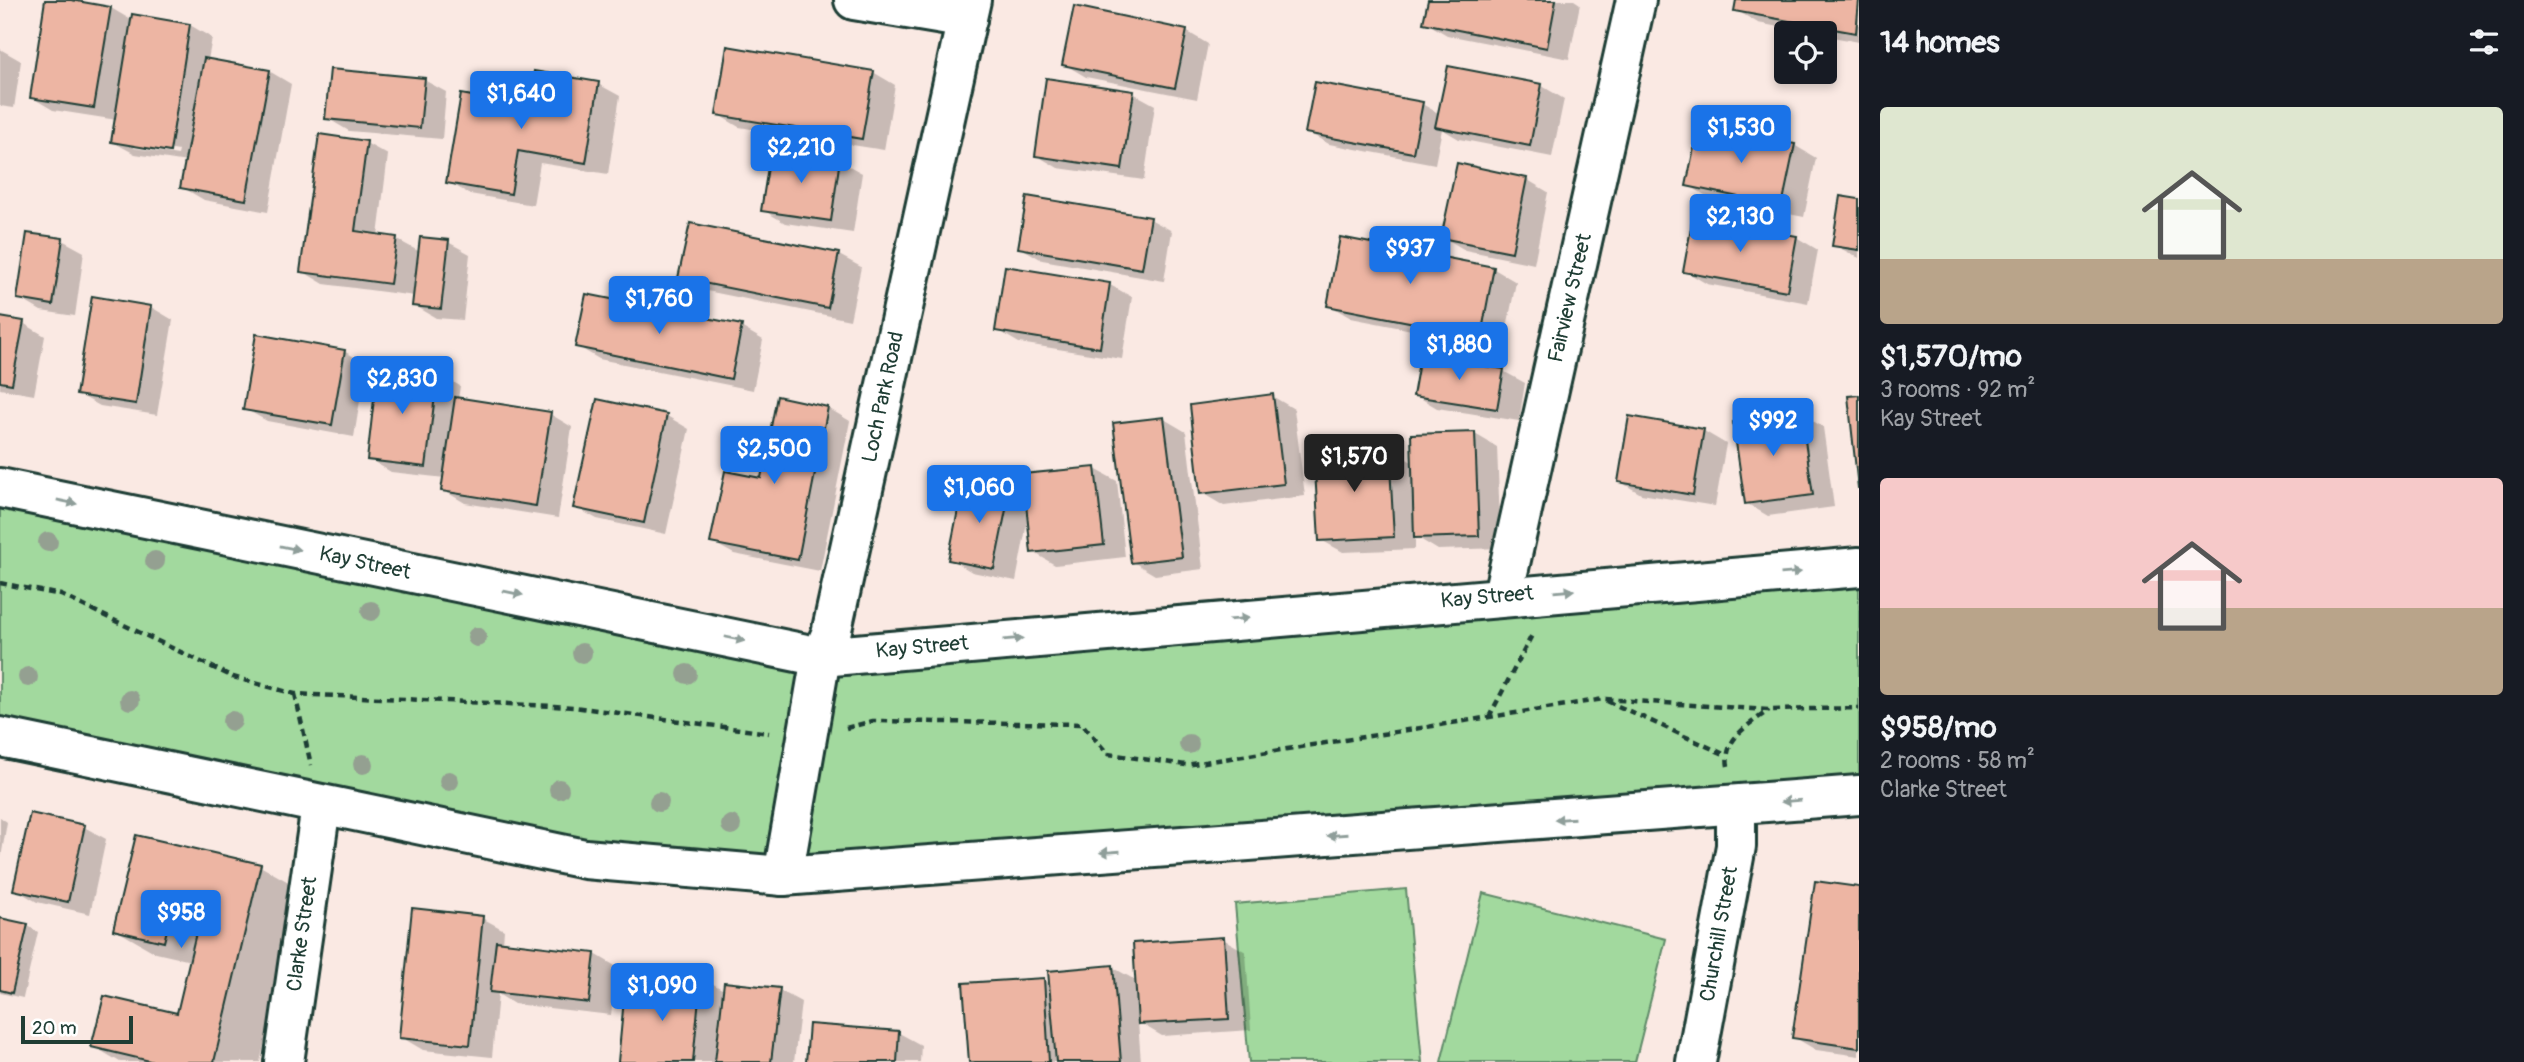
<!DOCTYPE html>
<html lang="en">
<head>
<meta charset="utf-8">
<style>
	body { margin:0; font-family:Pangolin,sans-serif; background:#20242c; color:#f1f3f6; height:100vh; display:flex; flex-direction:column; font-size:26px; white-space:nowrap }
	* { box-sizing:border-box; margin:0 }
	p { font-size:23px; color:#9ea1a6 }
	.icon { flex:none; width:38px; height:38px; fill:none; stroke:currentColor; stroke-width:2; stroke-linecap:round; stroke-linejoin:round }
	.map { position:relative; flex:1; overflow:hidden }
	.drawer { display:flex; flex-direction:column; background:#171b24; width:665px }
	.drawer>* { flex:none }
	.controls { position:absolute; left:1774px; top:21px; display:grid; gap:14px }
	.controls a { display:grid; place-items:center; width:63px; height:63px; border-radius:7px; background:#171b24; box-shadow:0 4px 10px #0003; font-size:35px }
	.scale { position:absolute; left:21px; bottom:18px; width:112px; box-sizing:border-box; padding-left:7px; border:4px solid #1f3d34; border-top:0; font-size:19px; line-height:24px; white-space:nowrap; color:#1f3d34; -webkit-text-stroke:5px #fff; paint-order:stroke }
	.price { position:absolute; translate:-50% -60px; padding:0 16px; border-radius:7px; background:#1a73e8; color:#fff; font-size:23px; line-height:46px; filter:drop-shadow(0 2px 4px #0008) }
	.price::after { content:''; position:absolute; left:50%; top:42px; width:21px; height:16px; margin-left:-10px; background:inherit; clip-path:polygon(0 0,100% 0,50% 100%) }
	.price.selected { background:#222; color:#fff }
	ul { padding:0; list-style:none }
	li { display:grid; align-content:center; gap:14px; height:371px; padding:0 21px }
	li span { display:grid; place-items:center; height:217px; border-radius:7px; color:#555 }
	li>.icon { margin-inline-start:auto }
	span .icon { width:126px; height:126px; fill:#fffc; stroke-width:1 }
	li b { font-size:30px }
	h2 { display:flex; justify-content:space-between; align-items:center; height:84px; padding:0 21px; font-size:30px }
	main { display:flex; flex:1; min-height:0 }
	.map>svg:first-child { display:block }
	.green { fill:#a2d99e; stroke:#608b69; stroke-width:2 }
	.shadow { fill:#0003; fill-rule:evenodd }
	.building { fill:#edb5a3; stroke:#1f3d34; stroke-width:2 }
	.lines { fill:none; stroke-linecap:round; stroke-linejoin:round }
	.street-casing { stroke:#1f3d34; stroke-width:44 }
	.secondary-casing { stroke:#1f3d34; stroke-width:44 }
	.path { stroke:#1f3d34; stroke-width:4.5; stroke-dasharray:7 5; stroke-linecap:butt }
	.street { stroke:#fff; stroke-width:38 }
	.secondary { stroke:#fff; stroke-width:38 }
	.tree { fill:#94a091 }
	.oneway { fill:#8f9e9a }
	.labels { text-anchor:middle; dominant-baseline:central; stroke-width:5; stroke-linejoin:round; paint-order:stroke }
	.street-label { font-size:21px; fill:#1f3d34; stroke:#fff }
</style>
</head>
<body>
<main>
<div class="map">
<svg width="1859" height="1062" viewBox="0 0 1859 1062">
	<rect width="100%" height="100%" fill="#fae9e3"/>
	<filter id="ink" filterUnits="userSpaceOnUse"><feTurbulence type="fractalNoise" baseFrequency=".0143" numOctaves="2"/><feDisplacementMap in="SourceGraphic" scale="14" xChannelSelector="R" yChannelSelector="G"/><feConvolveMatrix kernelMatrix="1 2 1 2 8 2 1 2 1" color-interpolation-filters="sRGB"/></filter>
	<g filter="url(#ink)">
		<!-- green -->
		<g class="green">
			<path d="M 0,488 L 821,657 L 1859,567 L 1859,785 L 783,876 L 0,737 Z"/>
			<path d="M 1406,889 L 1422,1062 L 1249,1062 L 1235,904 Z"/>
			<path d="M 1483,893 L 1666,939 L 1635,1062 L 1441,1062 Z"/>
		</g>
		<!-- shadow -->
		<g class="shadow">
			<path d="M 47,0 L 111,8 L 133,21 L 190,25 L 212,38 L 208,60 L 269,71 L 291,84 L 268,212 L 204,200 L 182,187 L 187,162 L 135,154 L 113,142 L 117,120 L 53,110 L 31,97 ZM 134,144 L 179,151 L 178,155 L 134,148 Z"/>
			<path d="M 1430,0 L 1574,0 L 1580,4 L 1569,59 L 1447,35 L 1425,22 Z"/>
			<path d="M 1738,0 L 1859,0 L 1859,42 L 1758,23 L 1736,10 Z"/>
			<path d="M 1186,31 L 1208,44 L 1197,99 L 1086,77 L 1064,64 Z"/>
			<path d="M 0,49 L 21,61 L 14,108 L 0,106 Z"/>
			<path d="M 1449,68 L 1542,86 L 1564,99 L 1552,157 L 1459,139 L 1442,129 L 1435,164 L 1329,144 L 1307,132 L 1422,104 L 1440,114 Z"/>
			<path d="M 873,72 L 895,85 L 884,150 L 739,127 L 717,114 Z"/>
			<path d="M 424,80 L 446,92 L 442,139 L 349,131 L 327,118 Z"/>
			<path d="M 598,84 L 620,96 L 608,174 L 540,163 L 533,205 L 470,194 L 448,182 L 530,108 Z"/>
			<path d="M 1133,93 L 1155,105 L 1144,180 L 1058,168 L 1036,155 Z"/>
			<path d="M 366,143 L 388,155 L 378,236 L 396,239 L 420,252 L 448,242 L 470,254 L 463,320 L 436,318 L 414,305 L 415,296 L 324,284 L 302,271 Z"/>
			<path d="M 1794,145 L 1816,158 L 1804,217 L 1710,198 L 1688,185 Z"/>
			<path d="M 840,161 L 862,173 L 853,233 L 785,223 L 763,210 Z"/>
			<path d="M 1526,179 L 1548,192 L 1534,264 L 1465,250 L 1443,237 Z"/>
			<path d="M 1859,201 L 1859,258 L 1834,245 Z"/>
			<path d="M 1150,219 L 1172,231 L 1164,281 L 1042,260 L 1020,247 Z"/>
			<path d="M 1796,237 L 1818,250 L 1808,303 L 1707,284 L 1685,271 Z"/>
			<path d="M 62,240 L 84,252 L 75,316 L 41,311 L 19,298 Z"/>
			<path d="M 839,255 L 861,267 L 850,320 L 702,290 L 680,277 Z"/>
			<path d="M 1007,268 L 1110,285 L 1132,297 L 1122,359 L 1019,343 L 997,330 Z"/>
			<path d="M 1494,269 L 1516,282 L 1503,348 L 1351,318 L 1329,305 Z"/>
			<path d="M 151,307 L 173,320 L 157,415 L 100,406 L 78,394 Z"/>
			<path d="M 0,318 L 23,323 L 45,336 L 34,395 L 0,389 Z"/>
			<path d="M 741,327 L 763,340 L 753,390 L 599,359 L 577,346 Z"/>
			<path d="M 344,351 L 366,364 L 354,437 L 267,421 L 245,409 Z"/>
			<path d="M 1503,371 L 1525,383 L 1519,421 L 1437,408 L 1415,395 Z"/>
			<path d="M 438,373 L 460,386 L 458,399 L 550,414 L 572,427 L 558,518 L 465,503 L 443,490 L 445,478 L 391,472 L 369,459 Z"/>
			<path d="M 1272,396 L 1294,409 L 1305,496 L 1224,506 L 1202,493 Z"/>
			<path d="M 778,398 L 828,408 L 850,421 L 820,571 L 734,554 L 712,542 L 762,480 Z"/>
			<path d="M 598,401 L 667,416 L 689,429 L 666,534 L 597,519 L 575,507 Z"/>
			<path d="M 1801,414 L 1823,427 L 1834,507 L 1768,516 L 1746,503 Z"/>
			<path d="M 1630,418 L 1704,431 L 1726,444 L 1715,506 L 1641,494 L 1619,481 Z"/>
			<path d="M 1164,419 L 1186,432 L 1203,569 L 1155,575 L 1133,562 Z"/>
			<path d="M 1475,434 L 1497,447 L 1501,548 L 1438,550 L 1415,536 L 1415,549 L 1343,552 L 1321,540 L 1388,449 L 1414,463 Z"/>
			<path d="M 1095,469 L 1117,481 L 1125,557 L 1055,565 L 1033,552 L 1028,518 L 1016,581 L 972,572 L 950,559 L 1009,491 L 1027,502 Z"/>
			<path d="M 0,817 L 7,822 L 0,864 Z"/>
			<path d="M 84,827 L 106,839 L 90,914 L 37,902 L 15,889 Z"/>
			<path d="M 138,837 L 260,866 L 301,889 L 260,1062 L 120,1062 L 93,1046 L 179,1016 L 191,961 L 156,953 L 116,930 Z"/>
			<path d="M 1859,889 L 1859,1056 L 1816,1050 L 1794,1037 Z"/>
			<path d="M 482,918 L 504,930 L 503,943 L 595,954 L 617,967 L 611,1015 L 514,1004 L 498,994 L 492,1057 L 423,1050 L 401,1037 Z"/>
			<path d="M 0,919 L 28,926 L 38,932 L 23,998 L 0,993 Z"/>
			<path d="M 1223,939 L 1246,952 L 1251,1030 L 1162,1036 L 1138,1022 L 1141,1062 L 970,1062 L 1043,980 L 1051,984 L 1112,967 L 1137,981 Z"/>
			<path d="M 700,976 L 725,991 L 779,990 L 801,1002 L 794,1062 L 620,1062 L 658,1004 Z"/>
			<path d="M 811,1026 L 899,1033 L 921,1045 L 920,1062 L 808,1062 Z"/>
		</g>
		<!-- building -->
		<g class="building">
			<path d="M 45,0 L 71,0 L 111,7 L 94,108 L 30,98 Z"/>
			<path d="M 1428,0 L 1556,0 L 1547,48 L 1423,23 Z"/>
			<path d="M 1736,0 L 1859,0 L 1856,33 L 1734,11 Z"/>
			<path d="M 1074,6 L 1187,30 L 1175,88 L 1062,65 Z"/>
			<path d="M 132,14 L 190,24 L 170,152 L 111,142 Z"/>
			<path d="M 727,46 L 874,71 L 862,139 L 716,115 Z"/>
			<path d="M 204,58 L 270,70 L 246,200 L 180,188 Z"/>
			<path d="M 1448,66 L 1542,84 L 1530,146 L 1435,127 Z"/>
			<path d="M 330,69 L 425,78 L 420,128 L 325,119 Z"/>
			<path d="M 534,71 L 599,82 L 586,163 L 518,151 L 511,194 L 446,183 L 461,94 L 528,106 Z"/>
			<path d="M 1046,78 L 1134,91 L 1122,169 L 1035,156 Z"/>
			<path d="M 1315,82 L 1423,102 L 1413,153 L 1305,133 Z"/>
			<path d="M 1699,124 L 1795,144 L 1782,206 L 1686,186 Z"/>
			<path d="M 319,134 L 367,141 L 355,231 L 397,237 L 390,284 L 300,272 Z"/>
			<path d="M 771,148 L 840,159 L 831,221 L 761,211 Z"/>
			<path d="M 1457,163 L 1527,178 L 1512,252 L 1441,238 Z"/>
			<path d="M 1027,196 L 1151,217 L 1142,269 L 1018,248 Z"/>
			<path d="M 1840,196 L 1859,199 L 1859,250 L 1832,246 Z"/>
			<path d="M 1693,217 L 1797,236 L 1787,291 L 1683,272 Z"/>
			<path d="M 690,223 L 839,253 L 828,308 L 678,278 Z"/>
			<path d="M 27,233 L 63,238 L 53,305 L 17,299 Z"/>
			<path d="M 420,237 L 449,240 L 441,309 L 412,306 Z"/>
			<path d="M 1340,237 L 1494,267 L 1481,336 L 1327,306 Z"/>
			<path d="M 1005,266 L 1110,283 L 1100,348 L 995,331 Z"/>
			<path d="M 586,294 L 742,325 L 731,379 L 575,347 Z"/>
			<path d="M 92,296 L 151,306 L 136,404 L 76,395 Z"/>
			<path d="M 0,317 L 24,321 L 12,384 L 0,382 Z"/>
			<path d="M 256,334 L 345,350 L 332,425 L 243,410 Z"/>
			<path d="M 1420,356 L 1504,369 L 1497,409 L 1413,396 Z"/>
			<path d="M 378,364 L 438,372 L 426,467 L 367,460 Z"/>
			<path d="M 1273,394 L 1284,484 L 1200,494 L 1190,405 Z"/>
			<path d="M 1859,395 L 1859,488 L 1858,488 L 1848,396 Z"/>
			<path d="M 777,396 L 828,407 L 798,560 L 710,543 L 725,471 L 761,478 Z"/>
			<path d="M 455,397 L 551,412 L 536,506 L 441,491 Z"/>
			<path d="M 597,399 L 667,414 L 644,523 L 573,508 Z"/>
			<path d="M 1801,413 L 1813,495 L 1745,504 L 1733,422 Z"/>
			<path d="M 1629,416 L 1704,429 L 1693,495 L 1618,482 Z"/>
			<path d="M 1164,417 L 1182,557 L 1131,563 L 1113,423 Z"/>
			<path d="M 1475,432 L 1479,536 L 1414,538 L 1411,434 Z"/>
			<path d="M 1389,447 L 1394,537 L 1319,541 L 1314,451 Z"/>
			<path d="M 1095,467 L 1104,545 L 1031,553 L 1023,474 Z"/>
			<path d="M 964,480 L 1010,490 L 994,569 L 948,560 Z"/>
			<path d="M 30,813 L 85,825 L 68,902 L 13,890 Z"/>
			<path d="M 136,835 L 261,864 L 214,1062 L 154,1062 L 91,1047 L 104,996 L 177,1013 L 204,899 L 176,892 L 164,942 L 113,930 Z"/>
			<path d="M 1815,881 L 1859,887 L 1859,1048 L 1792,1038 Z"/>
			<path d="M 412,908 L 483,916 L 470,1045 L 399,1038 Z"/>
			<path d="M 0,918 L 28,924 L 12,993 L 0,990 Z"/>
			<path d="M 1224,937 L 1229,1019 L 1138,1024 L 1133,943 Z"/>
			<path d="M 496,941 L 595,953 L 589,1003 L 490,992 Z"/>
			<path d="M 1113,965 L 1121,1062 L 1056,1062 L 1048,971 Z"/>
			<path d="M 659,972 L 701,975 L 693,1062 L 618,1062 L 624,999 L 657,1002 Z"/>
			<path d="M 1044,978 L 1049,1062 L 969,1062 L 963,983 Z"/>
			<path d="M 724,982 L 780,988 L 771,1062 L 715,1062 Z"/>
			<path d="M 809,1024 L 899,1031 L 897,1062 L 806,1062 Z"/>
		</g>
		<g class="lines">
			<defs>
				<g id="street">
					<path d="M 854,0 L 967,19"/>
					<path d="M 1503,595 L 1636,0"/>
					<path d="M 783,876 L 821,657 L 831,634 L 971,0"/>
					<path d="M 284,1062 L 321,806"/>
					<path d="M 1696,1062 L 1736,846 L 1736,806"/>
				</g>
				<g id="secondary">
					<path d="M 0,488 L 821,657 L 1859,567"/>
					<path d="M 0,737 L 585,859 L 783,876 L 1859,795"/>
				</g>
			</defs>
			<!-- street casing -->
			<use href="#street" class="street-casing"/>
			<!-- secondary casing -->
			<use href="#secondary" class="secondary-casing"/>
			<!-- path -->
			<g class="path">
				<path d="M 0,583 L 61,595 L 233,677 L 295,694 L 574,707 L 769,733"/>
				<path d="M 295,694 L 311,765"/>
				<path d="M 1607,701 L 1726,755"/>
				<path d="M 1489,717 L 1532,635 L 1530,633"/>
				<path d="M 846,728 L 873,721 L 1082,724 L 1108,754 L 1186,765 L 1604,699 L 1769,710 L 1859,708"/>
				<path d="M 1728,766 C 1723,738 1749,725 1769,710"/>
			</g>
			<!-- street -->
			<use href="#street" class="street"/>
			<!-- secondary -->
			<use href="#secondary" class="secondary"/>
		</g>
		<!-- trees -->
		<g class="tree">
			<circle cx="48" cy="542" r="10"/>
			<circle cx="155" cy="561" r="10"/>
			<circle cx="371" cy="611" r="10"/>
			<circle cx="477" cy="637" r="10"/>
			<circle cx="582" cy="653" r="10"/>
			<circle cx="687" cy="674" r="10"/>
			<circle cx="28" cy="677" r="10"/>
			<circle cx="130" cy="700" r="10"/>
			<circle cx="232" cy="721" r="10"/>
			<circle cx="1189" cy="744" r="10"/>
			<circle cx="363" cy="764" r="10"/>
			<circle cx="449" cy="781" r="10"/>
			<circle cx="559" cy="789" r="10"/>
			<circle cx="659" cy="802" r="10"/>
			<circle cx="731" cy="825" r="10"/>
		</g>
		<!-- one-way arrows -->
		<defs><path id="oneway-solid" d="M-6-.8H1V-3.2L6.5 0L1 3.2V.8H-6Z" transform="scale(1.75)"/></defs>
		<g class="oneway">
			<use href="#oneway-solid" transform="translate(67 502) rotate(12)"/>
			<use href="#oneway-solid" transform="translate(290 548) rotate(12)"/>
			<use href="#oneway-solid" transform="translate(1791 573) rotate(-5)"/>
			<use href="#oneway-solid" transform="translate(1564 591) rotate(-5)"/>
			<use href="#oneway-solid" transform="translate(513 593) rotate(12)"/>
			<use href="#oneway-solid" transform="translate(1239 619) rotate(-5)"/>
			<use href="#oneway-solid" transform="translate(735 639) rotate(12)"/>
			<use href="#oneway-solid" transform="translate(1013 639) rotate(-5)"/>
			<use href="#oneway-solid" transform="translate(1791 801) rotate(175)"/>
			<use href="#oneway-solid" transform="translate(1564 819) rotate(176)"/>
			<use href="#oneway-solid" transform="translate(1337 835) rotate(176)"/>
			<use href="#oneway-solid" transform="translate(1110 852) rotate(176)"/>
		</g>
	</g>
	<g class="labels">
		<!-- street labels -->
		<g class="street-label">
			<text transform="translate(1570 298) rotate(-77)">Fairview Street</text>
			<text transform="translate(883 397) rotate(-78)">Loch Park Road</text>
			<text transform="translate(365 563) rotate(12)">Kay Street</text>
			<text transform="translate(1487 597) rotate(-5)">Kay Street</text>
			<text transform="translate(922 647) rotate(-5)">Kay Street</text>
			<text transform="translate(302 934) rotate(-82)">Clarke Street</text>
			<text transform="translate(1719 934) rotate(-80)">Churchill Street</text>
		</g>
	</g>
</svg>
<div class="controls">
<a><svg class="icon" aria-label="locate" viewBox="0 0 24 24"><circle cx="12" cy="12" r="6"/><path d="M12 2v4M12 18v4M2 12h4M18 12h4"/></svg></a>
</div>
<div class="scale">20 m</div>
<b class="price" style="left:521px;top:131px">$1,640</b>
<b class="price" style="left:1741px;top:165px">$1,530</b>
<b class="price" style="left:801px;top:185px">$2,210</b>
<b class="price" style="left:1740px;top:254px">$2,130</b>
<b class="price" style="left:1410px;top:286px">$937</b>
<b class="price" style="left:659px;top:336px">$1,760</b>
<b class="price" style="left:1459px;top:382px">$1,880</b>
<b class="price" style="left:402px;top:416px">$2,830</b>
<b class="price" style="left:1773px;top:458px">$992</b>
<b class="price" style="left:774px;top:486px">$2,500</b>
<b class="price selected" style="left:1354px;top:494px">$1,570</b>
<b class="price" style="left:979px;top:525px">$1,060</b>
<b class="price" style="left:181px;top:950px">$958</b>
<b class="price" style="left:662px;top:1023px">$1,090</b>
</div>
<section class="drawer">
<h2>14 homes<svg class="icon" aria-label="filters" viewBox="0 0 24 24"><path d="M4 7h16M4 17h16"/><circle cx="9" cy="7" r="2"/><circle cx="15" cy="17" r="2"/></svg></h2>
<ul>
<li><span style="background:linear-gradient(#dfe7d0 70%,#b9a48a 0)"><svg class="icon" aria-label="home" viewBox="0 0 24 24"><path d="M3 11l9-7 9 7M6 9v11h12V9"/></svg></span><div><b>$1,570/mo</b><p>3 rooms · 92 m²</p><p>Kay Street</p></div></li>
<li><span style="background:linear-gradient(#f6c9c9 60%,#b9a48a 0)"><svg class="icon" aria-label="home" viewBox="0 0 24 24"><path d="M3 11l9-7 9 7M6 9v11h12V9"/></svg></span><div><b>$958/mo</b><p>2 rooms · 58 m²</p><p>Clarke Street</p></div></li>
</ul>
</section>
</main>
</body>
</html>
